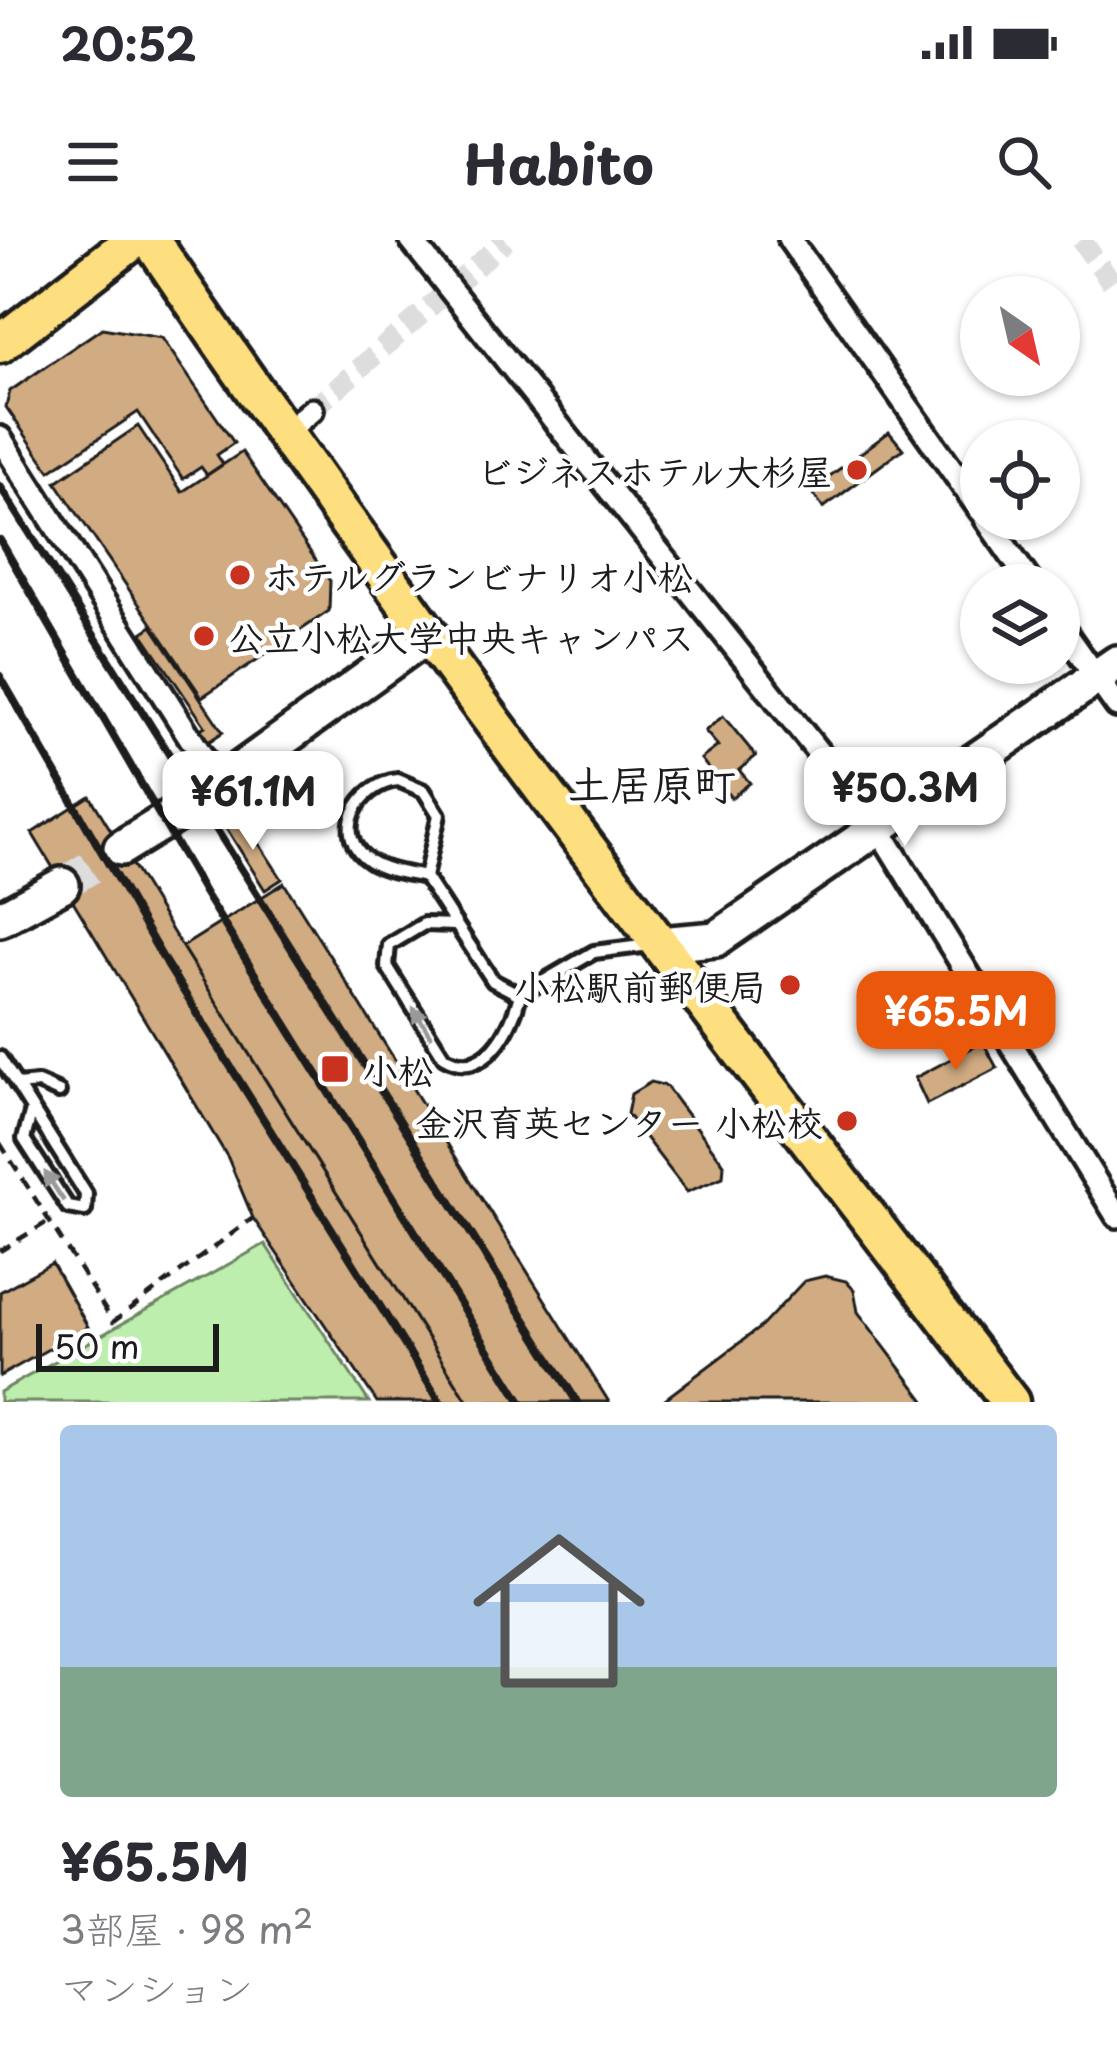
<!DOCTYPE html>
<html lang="ja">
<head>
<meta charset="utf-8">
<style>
	body { margin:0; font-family:"Playpen Sans","Klee One",sans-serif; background:#f7f7f7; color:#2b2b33; height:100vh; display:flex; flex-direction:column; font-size:45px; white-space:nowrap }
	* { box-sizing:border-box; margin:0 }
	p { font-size:39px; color:#7c7c81 }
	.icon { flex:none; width:66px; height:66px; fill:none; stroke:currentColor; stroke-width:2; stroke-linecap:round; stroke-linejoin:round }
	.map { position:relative; height:1162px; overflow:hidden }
	.details { display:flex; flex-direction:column; background:#fff; flex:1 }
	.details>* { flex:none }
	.needle { width:78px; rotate:146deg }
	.buttons { position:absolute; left:960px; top:36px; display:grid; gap:24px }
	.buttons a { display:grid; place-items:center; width:120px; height:120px; border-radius:50%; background:#fff; box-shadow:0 3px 9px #0004; font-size:60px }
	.scale { position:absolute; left:36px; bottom:30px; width:183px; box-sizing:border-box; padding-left:12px; border:6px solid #1c1c1c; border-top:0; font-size:33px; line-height:42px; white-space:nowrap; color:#1c1c1c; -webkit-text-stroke:9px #fff; paint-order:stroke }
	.price { position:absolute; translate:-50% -102px; padding:0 27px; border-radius:24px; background:#fff; color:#222; font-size:39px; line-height:78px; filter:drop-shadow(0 3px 6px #0008) }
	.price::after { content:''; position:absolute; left:50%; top:72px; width:36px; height:27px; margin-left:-18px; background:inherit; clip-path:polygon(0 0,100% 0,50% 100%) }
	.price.active { background:#ea580c; color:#fff }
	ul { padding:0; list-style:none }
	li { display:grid; align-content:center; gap:24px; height:636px; padding:0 60px }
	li+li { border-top:3px solid #e1e1e2 }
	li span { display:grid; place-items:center; height:372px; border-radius:12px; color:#555 }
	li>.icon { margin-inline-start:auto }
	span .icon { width:216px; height:216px; fill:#fffc; stroke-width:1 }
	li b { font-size:51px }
	.status { display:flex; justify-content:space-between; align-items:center; height:84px; padding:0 60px; background:#fff; direction:ltr }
	.status svg { height:33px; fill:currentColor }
	header { display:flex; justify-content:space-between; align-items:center; height:156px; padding:0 60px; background:#fff; font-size:54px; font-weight:700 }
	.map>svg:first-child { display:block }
	.green { fill:#beeead; stroke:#6d8564; stroke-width:3 }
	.building { fill:#d1ac83; stroke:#1c1c1c; stroke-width:3 }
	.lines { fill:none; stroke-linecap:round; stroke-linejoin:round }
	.street-tunnel { stroke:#ddd; stroke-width:21; stroke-dasharray:21 10; stroke-linecap:butt }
	.secondary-tunnel { stroke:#ddd; stroke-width:33; stroke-dasharray:33 16; stroke-linecap:butt }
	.lane-casing { stroke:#1c1c1c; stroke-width:20 }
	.street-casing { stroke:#1c1c1c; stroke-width:30 }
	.secondary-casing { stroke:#1c1c1c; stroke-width:42 }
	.primary-casing { stroke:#1c1c1c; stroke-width:45 }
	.path { stroke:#1c1c1c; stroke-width:4.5; stroke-dasharray:12 9; stroke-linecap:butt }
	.lane { stroke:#fff; stroke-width:10 }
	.street { stroke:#fff; stroke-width:21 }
	.secondary { stroke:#fff; stroke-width:33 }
	.primary { stroke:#fedf80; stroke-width:36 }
	.rail { stroke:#1c1c1c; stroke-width:8 }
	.oneway { fill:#999 }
	.poi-dot { fill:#c8321e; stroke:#fff; stroke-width:4.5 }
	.labels { text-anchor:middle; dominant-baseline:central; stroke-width:9; stroke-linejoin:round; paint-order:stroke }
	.poi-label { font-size:36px; font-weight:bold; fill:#1c1c1c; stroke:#fff; text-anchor:end }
	.quarter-label { font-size:42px; font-weight:bold; fill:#1c1c1c; stroke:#fff }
</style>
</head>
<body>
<div class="status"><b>20:52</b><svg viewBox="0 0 49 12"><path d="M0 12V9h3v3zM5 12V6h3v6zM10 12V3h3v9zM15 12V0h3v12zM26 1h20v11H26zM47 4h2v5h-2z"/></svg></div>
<header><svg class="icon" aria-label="menu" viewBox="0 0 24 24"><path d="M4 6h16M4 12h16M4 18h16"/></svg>Habito<svg class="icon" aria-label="search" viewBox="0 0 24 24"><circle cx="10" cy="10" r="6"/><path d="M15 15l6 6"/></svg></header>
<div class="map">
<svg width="1117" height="1162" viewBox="0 0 1117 1162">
	<rect width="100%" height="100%" fill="#fff"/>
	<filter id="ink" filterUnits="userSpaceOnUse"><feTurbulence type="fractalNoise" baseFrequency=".00833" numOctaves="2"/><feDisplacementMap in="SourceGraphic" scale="24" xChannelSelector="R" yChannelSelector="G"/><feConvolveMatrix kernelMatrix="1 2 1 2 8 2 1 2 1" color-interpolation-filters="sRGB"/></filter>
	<g filter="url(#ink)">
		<!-- green -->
		<path class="green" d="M 265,1004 L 369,1162 L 0,1162 L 0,1152 Z"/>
		<!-- building -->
		<g class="building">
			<path d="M 102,88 L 162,98 L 234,203 L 217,215 L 223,224 L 207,235 L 201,227 L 183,239 L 138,172 L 50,231 L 6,167 L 10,151 Z"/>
			<path d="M 138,186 L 182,252 L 242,212 L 330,341 L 329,371 L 202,457 L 56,242 Z"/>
			<path d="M 889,192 L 903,209 L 823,268 L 811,250 Z"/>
			<path d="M 152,386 L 223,492 L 189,515 L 181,502 L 205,486 L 142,393 Z"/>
			<path d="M 723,476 L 756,516 L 739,530 L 750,543 L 731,558 L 701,519 L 718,506 L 705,491 Z"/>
			<path d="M 90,556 L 182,707 L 468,1162 L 377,1162 L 253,978 L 228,918 L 32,593 Z"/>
			<path d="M 241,576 L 282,639 L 265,650 L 225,586 Z"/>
			<path d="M 284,643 L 609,1162 L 468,1162 L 182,707 Z"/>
			<path d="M 983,802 L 997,828 L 927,864 L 915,838 Z"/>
			<path d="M 651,842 L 666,846 L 724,924 L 723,937 L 687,952 L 627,874 L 631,854 Z"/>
			<path d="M 52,1023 L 88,1087 L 0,1136 L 0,1052 Z"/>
			<path d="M 825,1036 L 846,1041 L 854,1050 L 858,1072 L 926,1162 L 661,1162 L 762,1086 L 804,1041 Z"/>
		</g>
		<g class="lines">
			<!-- street-tunnel -->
			<g class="street-tunnel">
				<path d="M 1081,0 L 1117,50"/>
				<path d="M 312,170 L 506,0"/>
			</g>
			<!-- secondary-tunnel -->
			<path class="secondary-tunnel" d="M 62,645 L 121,608"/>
			<defs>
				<g id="lane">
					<path d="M 398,540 L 424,551 L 439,575 L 425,637 C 407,633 385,631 370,621 C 330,595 358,544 398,540 Z"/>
					<path d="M 425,637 L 493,741 L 520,755 L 594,712 L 650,705"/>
					<path d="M 455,685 L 424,684 L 389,705 L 387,726 L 444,817 C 485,842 512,788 520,755"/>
					<path d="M 0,818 L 86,954 L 85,970 L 68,967 L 24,899 L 32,870"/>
					<path d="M 17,845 L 38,843 L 59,852"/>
				</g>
				<g id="street">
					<path d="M 411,0 L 877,586 L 1117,976"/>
					<path d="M 790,0 L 981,271"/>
					<path d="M 282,195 L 312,170"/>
					<path d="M 0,198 L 219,543"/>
					<path d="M 986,279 L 1032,345"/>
					<path d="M 1059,384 L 1117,466"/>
				</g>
				<g id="secondary">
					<path d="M 121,608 L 191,565 L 429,394"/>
					<path d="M 0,679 L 62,645"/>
					<path d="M 659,704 L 716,699 L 1117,423"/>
				</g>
				<g id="primary">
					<path d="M 151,0 C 420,399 717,780 1010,1162"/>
					<path d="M 0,104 L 134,0"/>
				</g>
			</defs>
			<!-- lane casing -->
			<use href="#lane" class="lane-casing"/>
			<!-- street casing -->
			<use href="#street" class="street-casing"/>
			<!-- secondary casing -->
			<use href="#secondary" class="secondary-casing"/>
			<!-- primary casing -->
			<use href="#primary" class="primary-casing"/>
			<!-- path -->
			<g class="path">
				<path d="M 0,903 L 113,1082 L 253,978"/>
				<path d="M 0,1011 L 49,981"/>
			</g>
			<!-- lane -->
			<use href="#lane" class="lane"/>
			<!-- street -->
			<use href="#street" class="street"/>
			<!-- secondary -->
			<use href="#secondary" class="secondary"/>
			<!-- primary -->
			<use href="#primary" class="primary"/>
			<!-- rail -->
			<g class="rail">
				<path d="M 0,246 L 577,1162"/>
				<path d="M 0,300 L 205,654 L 521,1162"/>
				<path d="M 0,436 L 164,720 L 440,1162"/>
			</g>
		</g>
		<!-- one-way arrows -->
		<defs><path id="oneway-solid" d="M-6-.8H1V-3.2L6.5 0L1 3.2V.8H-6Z" transform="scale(3)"/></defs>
		<g class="oneway">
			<use href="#oneway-solid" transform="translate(422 782) rotate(-122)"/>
			<use href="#oneway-solid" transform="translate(54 946) rotate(-123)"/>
		</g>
	</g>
	<!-- markers -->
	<g class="poi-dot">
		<circle cx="857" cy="230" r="12"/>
		<circle cx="240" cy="335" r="12"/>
		<circle cx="204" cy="396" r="12"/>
		<circle cx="790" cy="745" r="12"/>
		<rect x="320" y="814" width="30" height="30" rx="6"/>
		<circle cx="847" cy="881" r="12"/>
	</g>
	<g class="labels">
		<!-- poi labels -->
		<g class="poi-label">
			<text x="833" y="230">ビジネスホテル大杉屋</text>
			<text x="264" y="335" text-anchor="start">ホテルグランビナリオ小松</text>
			<text x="228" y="396" text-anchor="start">公立小松大学中央キャンパス</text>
			<text x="766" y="745">小松駅前郵便局</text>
			<text x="362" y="829" text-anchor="start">小松</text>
			<text x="823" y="881">金沢育英センター 小松校</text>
		</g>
		<!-- quarter labels -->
		<g class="quarter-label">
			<text x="652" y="542">土居原町</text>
		</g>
	</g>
</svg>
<div class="buttons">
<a><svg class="needle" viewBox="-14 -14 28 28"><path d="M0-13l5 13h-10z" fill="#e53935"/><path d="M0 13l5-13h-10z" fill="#7c7c81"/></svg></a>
<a><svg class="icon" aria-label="locate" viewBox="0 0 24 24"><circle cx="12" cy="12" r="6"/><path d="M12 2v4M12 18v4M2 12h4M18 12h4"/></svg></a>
<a><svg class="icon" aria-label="layers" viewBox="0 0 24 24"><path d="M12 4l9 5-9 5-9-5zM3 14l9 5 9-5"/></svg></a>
</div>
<div class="scale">50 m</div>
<b class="price" style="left:905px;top:609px">¥50.3M</b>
<b class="price" style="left:253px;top:613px">¥61.1M</b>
<b class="price active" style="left:956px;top:833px">¥65.5M</b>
</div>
<section class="details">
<ul>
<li><span style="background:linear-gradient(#a9c7e8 65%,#7fa58c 0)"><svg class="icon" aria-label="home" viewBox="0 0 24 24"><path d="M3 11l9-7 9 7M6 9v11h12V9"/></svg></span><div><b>¥65.5M</b><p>3部屋 · 98 m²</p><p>マンション</p></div></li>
</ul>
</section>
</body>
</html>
